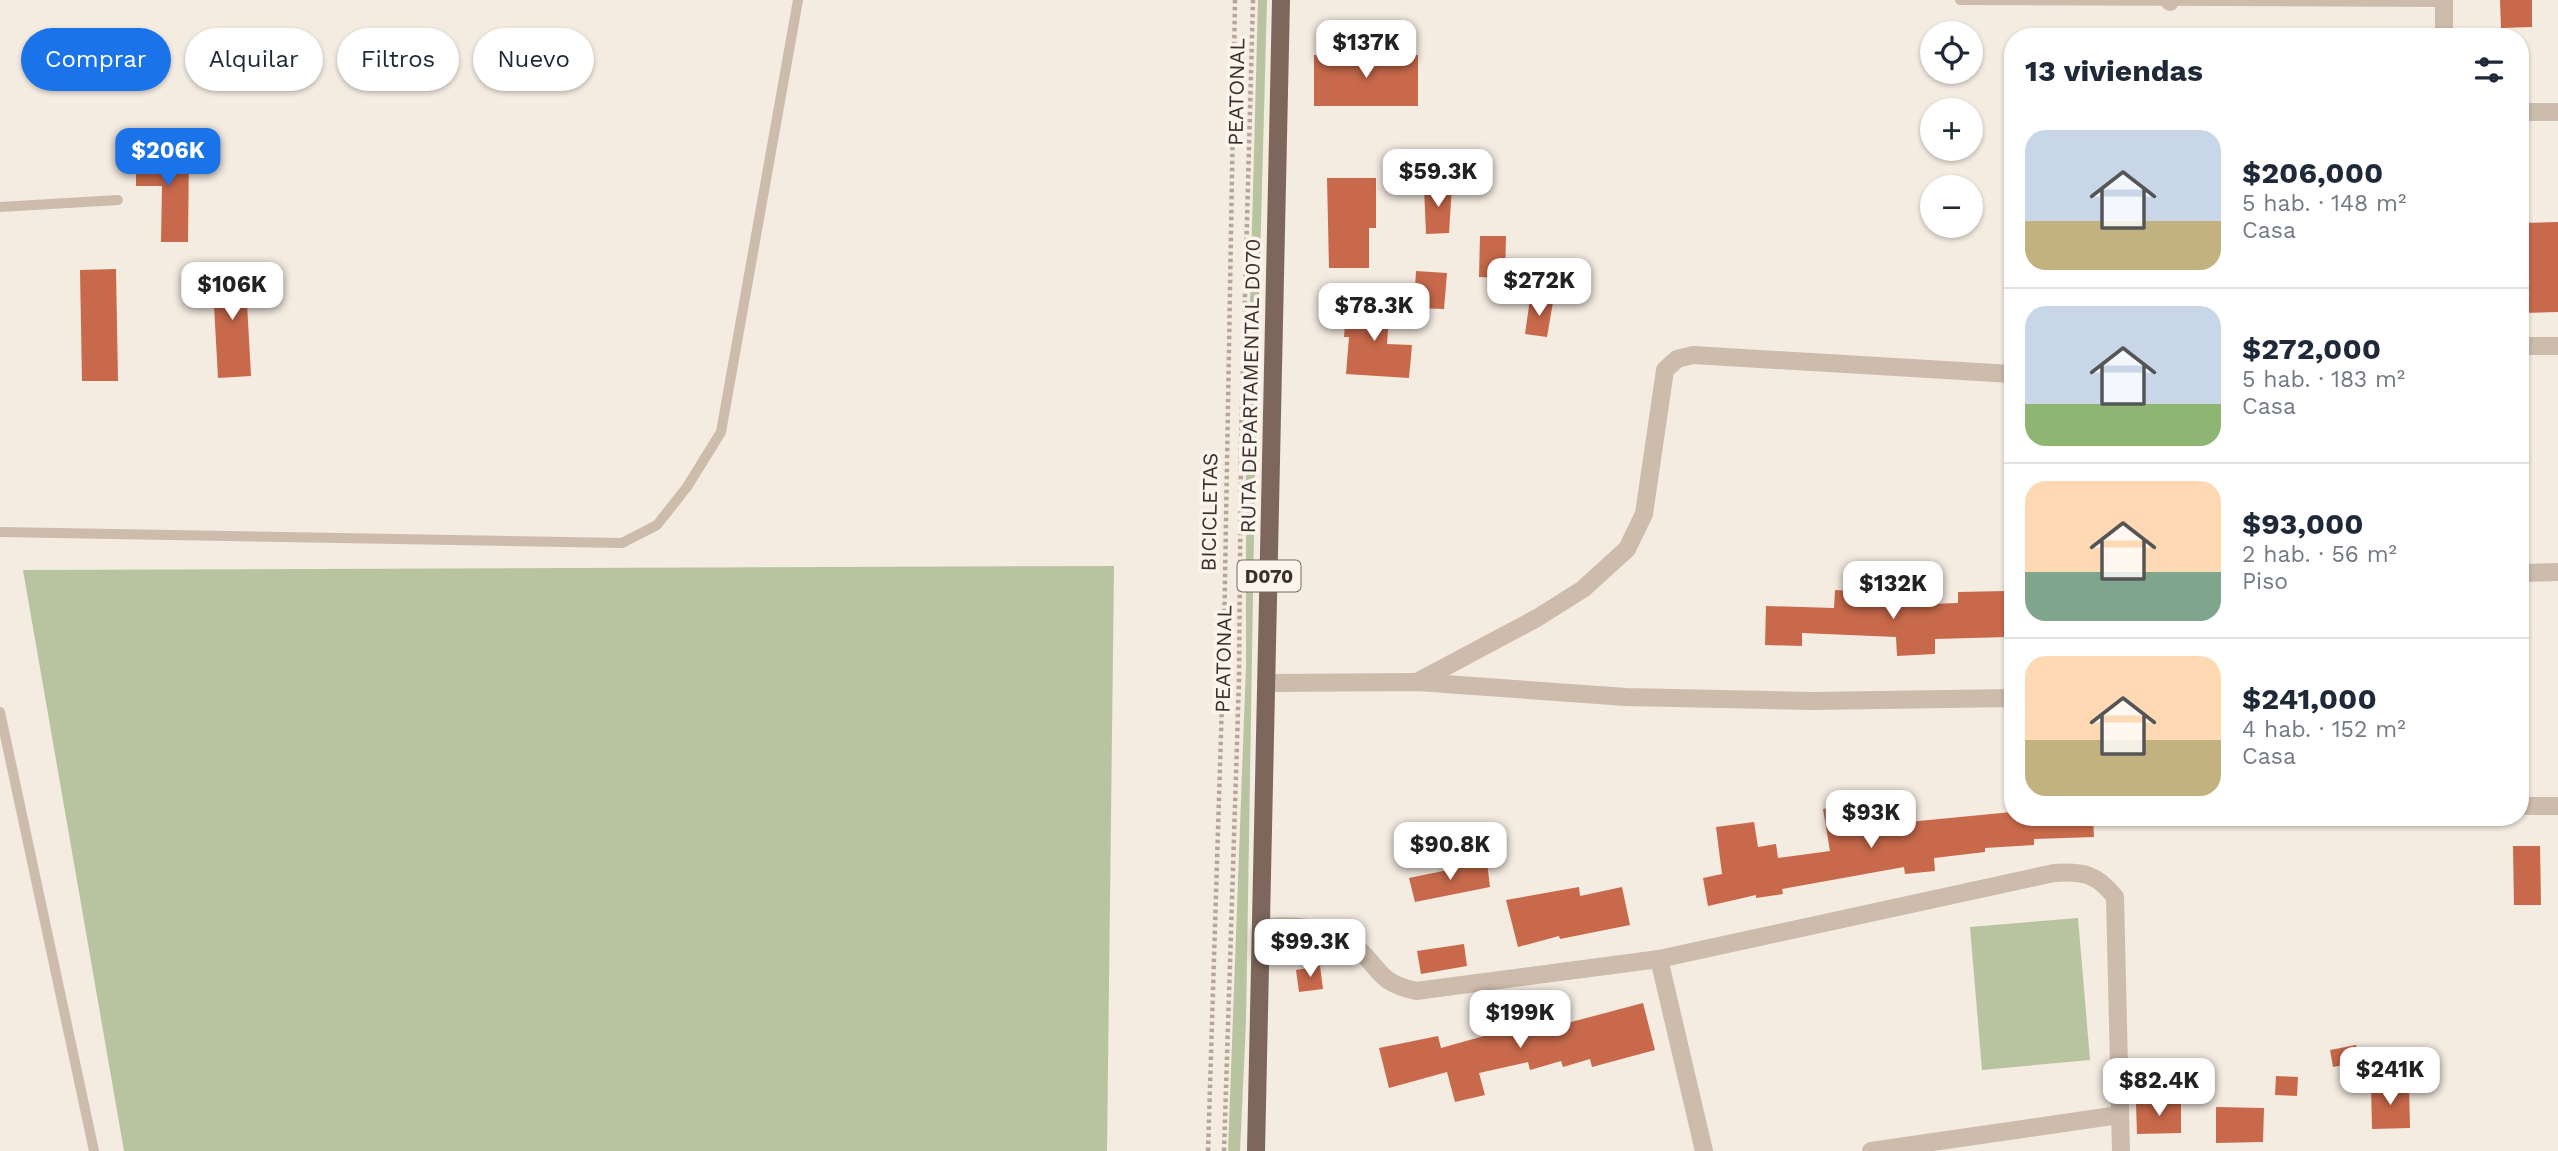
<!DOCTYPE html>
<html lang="es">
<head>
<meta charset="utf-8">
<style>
	body { margin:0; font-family:"Work Sans",sans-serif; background:#f6f6f7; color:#1f2937; height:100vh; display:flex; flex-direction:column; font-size:26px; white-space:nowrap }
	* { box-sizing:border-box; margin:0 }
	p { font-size:23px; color:#747a83 }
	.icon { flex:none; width:38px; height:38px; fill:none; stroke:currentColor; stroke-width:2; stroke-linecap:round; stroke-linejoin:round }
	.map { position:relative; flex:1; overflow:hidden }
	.details { position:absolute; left:2004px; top:28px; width:525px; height:798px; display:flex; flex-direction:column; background:#fff; border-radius:28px; box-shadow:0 2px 5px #0004 }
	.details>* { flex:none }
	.banner { position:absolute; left:21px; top:28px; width:665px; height:63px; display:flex; gap:14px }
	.tools { position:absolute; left:1920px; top:21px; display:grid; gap:14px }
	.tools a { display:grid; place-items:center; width:63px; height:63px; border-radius:50%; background:#fff; box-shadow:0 2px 5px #0004; font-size:35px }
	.price { position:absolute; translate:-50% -60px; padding:0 16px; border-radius:14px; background:#fff; color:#222; font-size:23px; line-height:46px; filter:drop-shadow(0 2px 4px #0008) }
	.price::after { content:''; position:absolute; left:50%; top:42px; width:21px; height:16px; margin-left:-10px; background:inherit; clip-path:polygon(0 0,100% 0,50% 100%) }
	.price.on { background:#1a73e8; color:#fff }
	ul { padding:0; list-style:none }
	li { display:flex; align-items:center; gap:21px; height:175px; padding:0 21px }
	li+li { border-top:2px solid #e0e1e3 }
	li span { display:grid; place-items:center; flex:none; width:196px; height:140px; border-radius:21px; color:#555 }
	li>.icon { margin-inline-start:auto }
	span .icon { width:84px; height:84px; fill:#fffc; stroke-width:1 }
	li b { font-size:30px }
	h2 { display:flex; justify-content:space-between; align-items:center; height:84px; padding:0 21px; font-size:30px }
	.chip { padding:0 24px; border-radius:32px; background:#fff; box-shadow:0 2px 5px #0004; font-size:24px; line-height:63px }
	.chip.on { background:#1a73e8; color:#fff }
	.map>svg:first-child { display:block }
	.green { fill:#b8c4a0 }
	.building { fill:#c8694b }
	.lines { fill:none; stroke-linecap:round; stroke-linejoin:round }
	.path { stroke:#b9a596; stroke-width:4.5; stroke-dasharray:3.5 3.5; stroke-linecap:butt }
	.service { stroke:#cdbbac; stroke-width:10 }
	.minor { stroke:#cdbbac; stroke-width:18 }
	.primary { stroke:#7d675c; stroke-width:18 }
	.labels { text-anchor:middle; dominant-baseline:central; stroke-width:7; stroke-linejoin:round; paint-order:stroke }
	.shield { fill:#fbf5ee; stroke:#756b66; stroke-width:2 }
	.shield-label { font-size:19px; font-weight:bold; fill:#3b302b }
	.street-label { font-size:21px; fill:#3b302b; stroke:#fbf5ee }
</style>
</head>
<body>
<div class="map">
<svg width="2558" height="1151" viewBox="0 0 2558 1151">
	<rect width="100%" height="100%" fill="#f4ebe1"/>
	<!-- green -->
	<g class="green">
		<path d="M 1258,0 L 1267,0 L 1256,410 L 1246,1022 L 1240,1151 L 1228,1151 L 1246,665 L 1246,458 Z"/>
		<path d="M 1114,566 L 1107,1151 L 124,1151 L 23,570 Z"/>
		<path d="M 2078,918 L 2090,1060 L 1982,1070 L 1970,927 Z"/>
	</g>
	<!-- building -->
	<g class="building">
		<path d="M 2500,0 L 2532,0 L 2532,27 L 2501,28 Z"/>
		<rect x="1314" y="55" width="104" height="51"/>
		<path d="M 136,150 L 189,150 L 188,242 L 161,242 L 162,186 L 136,186 Z"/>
		<path d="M 1327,178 L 1376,178 L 1376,228 L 1369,228 L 1369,268 L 1329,268 Z"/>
		<path d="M 1452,185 L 1449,233 L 1426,234 L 1424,187 Z"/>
		<path d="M 2558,222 L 2558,312 L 2520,313 L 2520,223 Z"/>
		<path d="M 1480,236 L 1506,236 L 1505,278 L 1479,277 Z"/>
		<path d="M 245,267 L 251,376 L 218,378 L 212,269 Z"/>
		<path d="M 116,269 L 118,381 L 82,381 L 80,270 Z"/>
		<path d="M 1416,271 L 1447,273 L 1444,309 L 1414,308 Z"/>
		<path d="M 1530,299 L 1553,302 L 1547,337 L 1525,334 Z"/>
		<path d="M 1347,300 L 1390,304 L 1387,344 L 1412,345 L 1409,378 L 1346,374 L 1349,337 L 1344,337 Z"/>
		<path d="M 1835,590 L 1876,592 L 1875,606 L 1958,603 L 1958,592 L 2006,591 L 2008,637 L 1935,639 L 1935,654 L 1897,656 L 1896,637 L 1802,633 L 1802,646 L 1765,645 L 1766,606 L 1834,608 Z"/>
		<path d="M 1843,806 L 1846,825 L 1876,819 L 1877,825 L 2012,812 L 2012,817 L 2093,817 L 2094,837 L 2034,839 L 2034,845 L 1985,848 L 1985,852 L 1934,858 L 1935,871 L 1905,874 L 1904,867 L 1782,889 L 1783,894 L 1756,898 L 1756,895 L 1708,906 L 1703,878 L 1722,874 L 1716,827 L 1754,822 L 1758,847 L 1776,844 L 1778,858 L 1830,851 L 1823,809 Z"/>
		<path d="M 2513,846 L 2540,846 L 2541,905 L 2514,905 Z"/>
		<path d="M 1487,862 L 1490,887 L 1415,902 L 1409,878 Z"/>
		<path d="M 1579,887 L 1580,896 L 1622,887 L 1630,925 L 1560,939 L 1559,936 L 1518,947 L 1506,900 Z"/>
		<path d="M 1464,944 L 1467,966 L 1421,974 L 1417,951 Z"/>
		<path d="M 1320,966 L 1323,989 L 1299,992 L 1296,970 Z"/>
		<path d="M 1643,1003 L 1655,1050 L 1592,1067 L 1590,1059 L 1563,1067 L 1561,1061 L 1530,1070 L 1528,1062 L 1479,1073 L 1485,1095 L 1455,1102 L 1447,1072 L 1389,1088 L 1379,1048 L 1438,1036 L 1441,1048 L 1484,1036 L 1482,1028 L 1506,1023 L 1508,1033 L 1540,1025 L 1541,1030 Z"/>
		<path d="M 2356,1045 L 2359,1062 L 2333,1067 L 2330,1050 Z"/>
		<path d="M 2276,1076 L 2298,1077 L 2297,1096 L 2275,1095 Z"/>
		<path d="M 2371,1085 L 2409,1085 L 2410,1128 L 2372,1129 Z"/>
		<path d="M 2181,1103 L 2181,1133 L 2137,1134 L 2136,1104 Z"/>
		<path d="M 2216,1107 L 2264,1108 L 2263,1142 L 2216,1143 Z"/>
	</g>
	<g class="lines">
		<!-- path -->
		<g class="path">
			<path d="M 1208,1151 L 1224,638 L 1235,0"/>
			<path d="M 1224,1151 L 1239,680 L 1241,441 L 1253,0"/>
		</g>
		<!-- service -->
		<g class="service">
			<path d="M 1960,0 L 2444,2"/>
			<path d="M 0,207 L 118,200"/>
			<path d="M 0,532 L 622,543 L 657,525 L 687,487 L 721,432 L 798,0"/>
			<path d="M 0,712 L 94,1151"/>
		</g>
		<!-- minor -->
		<g class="minor">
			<path d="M 2170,0 L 2170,2"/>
			<path d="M 2444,0 L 2444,37"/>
			<path d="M 2520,112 L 2558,112"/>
			<path d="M 2520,346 L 2558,346"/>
			<path d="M 2520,573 L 2558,572"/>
			<path d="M 1417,682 L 1537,618 L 1583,589 L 1627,549 L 1644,514 L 1665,370 L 1677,359 L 1693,355 L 2012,374"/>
			<path d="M 1266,683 L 1417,682 L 1626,697 L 1813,701 L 2012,698"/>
			<path d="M 2520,806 L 2558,806"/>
			<path d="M 1261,928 C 1288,924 1334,927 1356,947 C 1382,970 1377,982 1416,991 L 1659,959 L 2054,873 C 2083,871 2097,874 2115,897 L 2121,1151"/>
			<path d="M 1659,959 L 1704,1151"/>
			<path d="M 1871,1151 L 2119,1115"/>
		</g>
		<!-- primary -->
		<path class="primary" d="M 1256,1151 L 1281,0"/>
	</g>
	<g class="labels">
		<!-- shield labels -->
		<rect class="shield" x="1237.5" y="560.5" width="63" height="31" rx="5"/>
		<g class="shield-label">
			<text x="1269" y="576">D070</text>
		</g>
		<!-- street labels -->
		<g class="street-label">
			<text transform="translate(1236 92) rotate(-89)">PEATONAL</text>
			<text transform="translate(1250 386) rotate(-89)">RUTA DEPARTAMENTAL D070</text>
			<text transform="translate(1209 512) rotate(-89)">BICICLETAS</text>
			<text transform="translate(1223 659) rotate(-89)">PEATONAL</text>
		</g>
	</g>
</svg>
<div class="tools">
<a><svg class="icon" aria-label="locate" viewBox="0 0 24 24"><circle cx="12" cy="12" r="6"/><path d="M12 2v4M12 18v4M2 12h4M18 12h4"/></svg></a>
<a>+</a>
<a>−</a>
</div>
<b class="price" style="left:1366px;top:80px">$137K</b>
<b class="price on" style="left:168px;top:188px">$206K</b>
<b class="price" style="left:1438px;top:209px">$59.3K</b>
<b class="price" style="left:1539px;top:318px">$272K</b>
<b class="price" style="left:232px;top:322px">$106K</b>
<b class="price" style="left:1374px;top:343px">$78.3K</b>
<b class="price" style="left:1893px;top:621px">$132K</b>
<b class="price" style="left:1871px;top:850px">$93K</b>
<b class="price" style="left:1450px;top:882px">$90.8K</b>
<b class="price" style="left:1310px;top:979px">$99.3K</b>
<b class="price" style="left:1520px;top:1050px">$199K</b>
<b class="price" style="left:2390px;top:1107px">$241K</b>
<b class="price" style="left:2159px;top:1118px">$82.4K</b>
<div class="banner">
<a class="chip on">Comprar</a>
<a class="chip">Alquilar</a>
<a class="chip">Filtros</a>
<a class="chip">Nuevo</a>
</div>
<section class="details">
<h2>13 viviendas<svg class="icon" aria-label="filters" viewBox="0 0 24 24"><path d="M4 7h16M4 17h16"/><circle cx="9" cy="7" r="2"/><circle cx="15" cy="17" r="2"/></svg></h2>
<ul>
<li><span style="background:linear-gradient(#c9d6e8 65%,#c2b280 0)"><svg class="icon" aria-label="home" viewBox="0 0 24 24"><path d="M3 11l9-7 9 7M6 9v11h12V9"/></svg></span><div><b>$206,000</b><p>5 hab. · 148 m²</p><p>Casa</p></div></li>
<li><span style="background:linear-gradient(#c9d6e8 70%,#8fb573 0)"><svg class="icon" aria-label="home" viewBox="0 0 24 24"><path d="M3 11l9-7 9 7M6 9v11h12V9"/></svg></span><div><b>$272,000</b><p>5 hab. · 183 m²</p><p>Casa</p></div></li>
<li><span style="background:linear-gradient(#ffd9b3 65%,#7fa58c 0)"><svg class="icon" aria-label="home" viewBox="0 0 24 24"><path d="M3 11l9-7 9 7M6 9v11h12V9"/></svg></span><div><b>$93,000</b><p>2 hab. · 56 m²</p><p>Piso</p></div></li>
<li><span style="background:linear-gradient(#ffd9b3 60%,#c2b280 0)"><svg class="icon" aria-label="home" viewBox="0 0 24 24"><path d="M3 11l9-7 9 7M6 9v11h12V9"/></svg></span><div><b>$241,000</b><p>4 hab. · 152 m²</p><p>Casa</p></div></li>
</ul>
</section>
</div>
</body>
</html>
